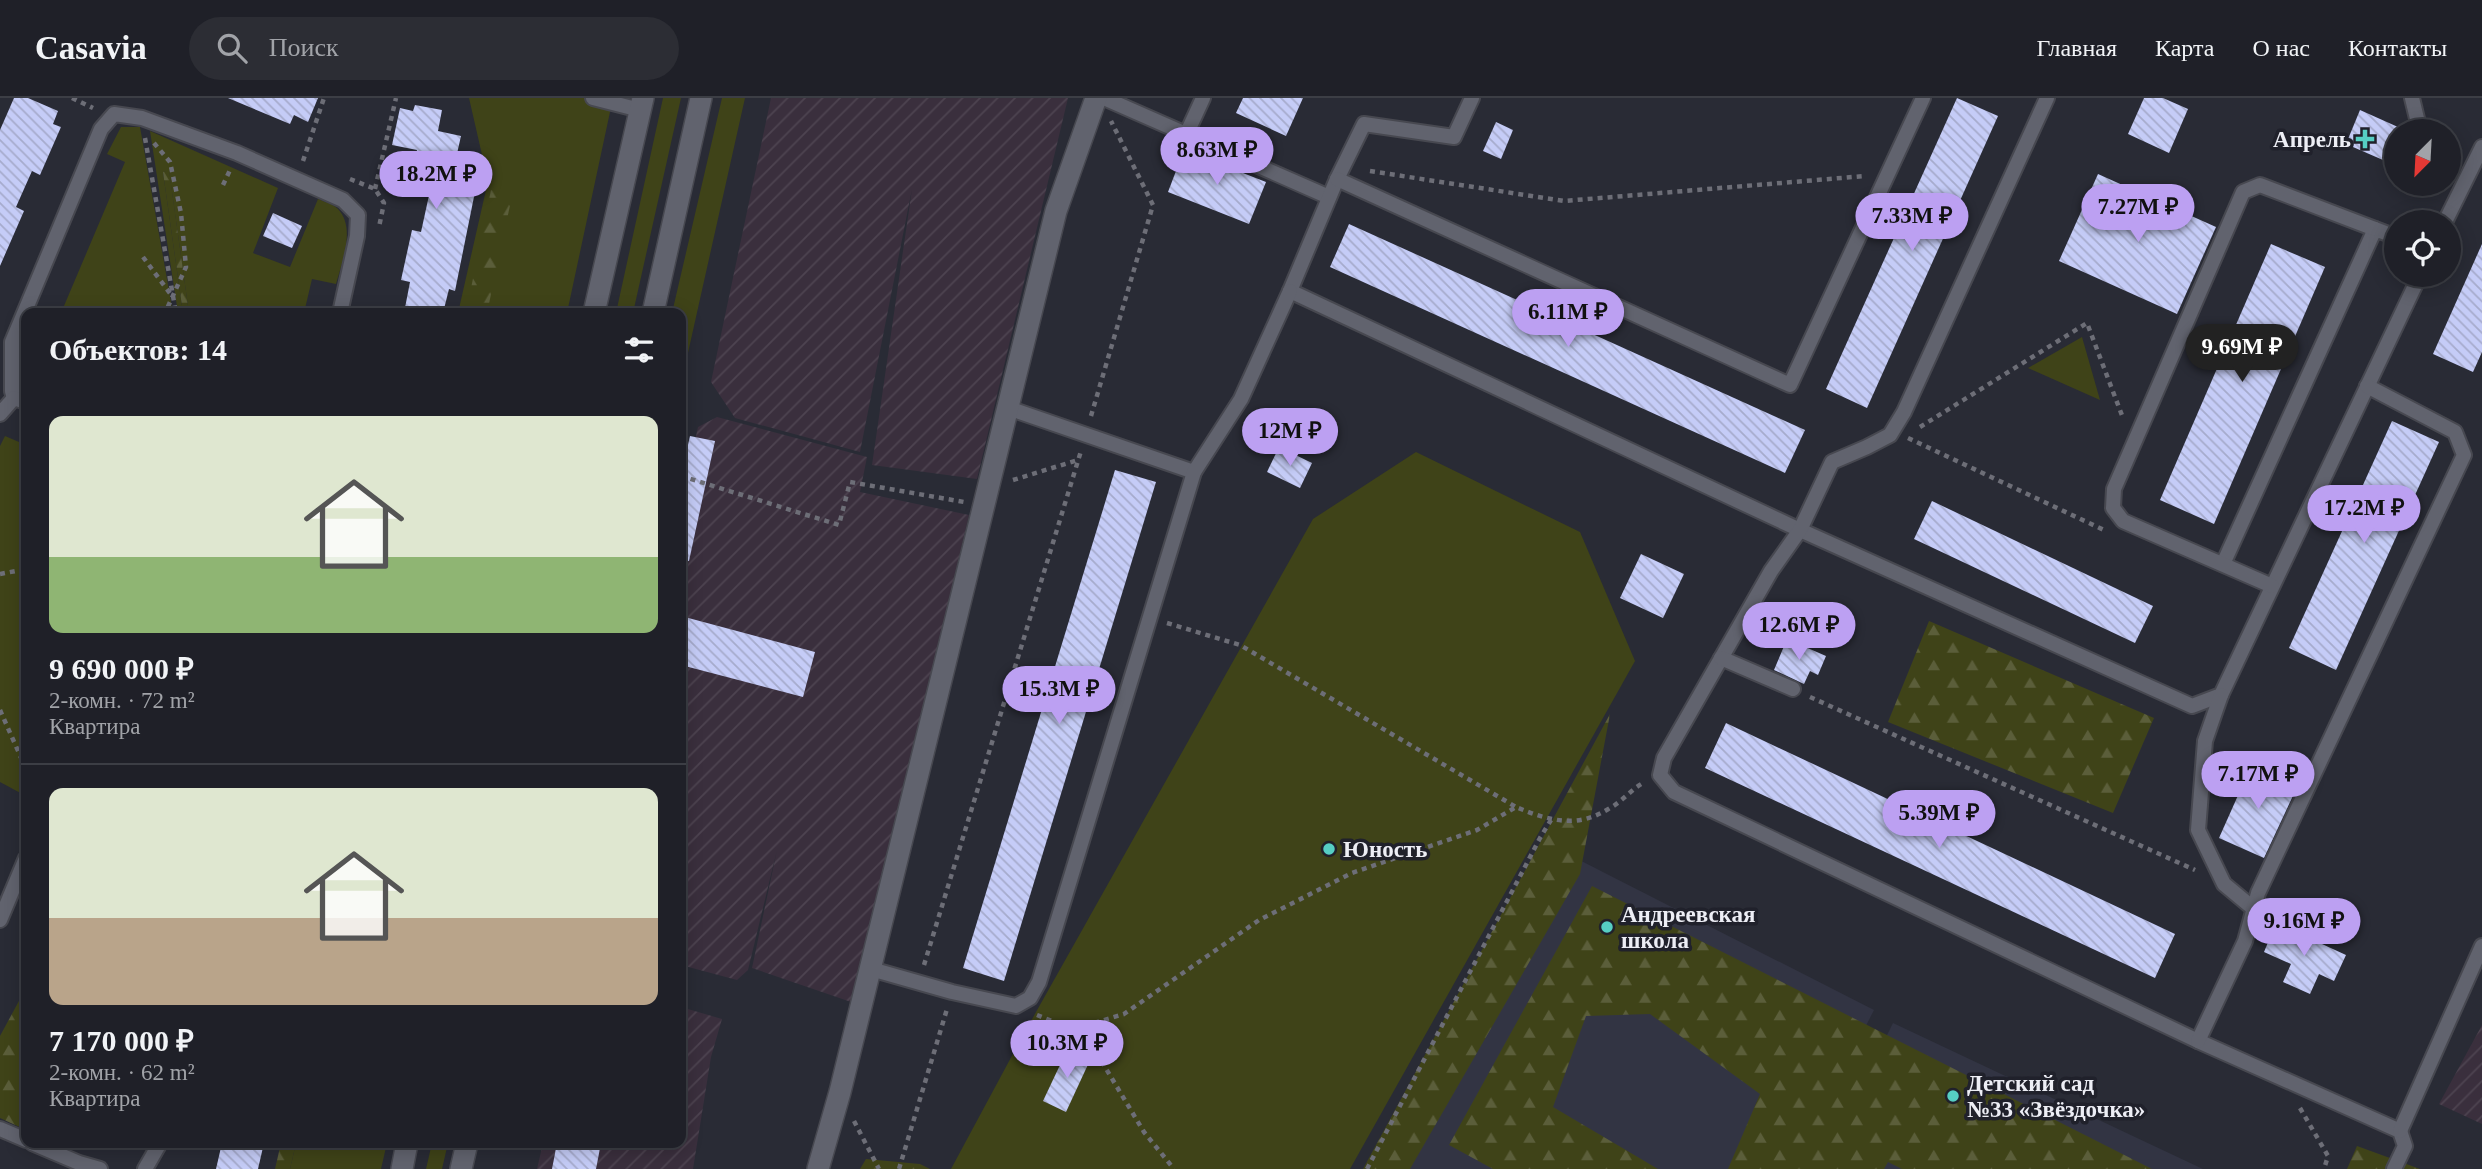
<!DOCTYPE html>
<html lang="ru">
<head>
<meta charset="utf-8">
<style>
	body { margin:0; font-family:"Times New Roman",serif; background:#2c2d34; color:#f1f3f6; height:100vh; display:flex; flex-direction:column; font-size:26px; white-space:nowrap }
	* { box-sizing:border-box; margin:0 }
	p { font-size:23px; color:#a1a3a8 }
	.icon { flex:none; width:38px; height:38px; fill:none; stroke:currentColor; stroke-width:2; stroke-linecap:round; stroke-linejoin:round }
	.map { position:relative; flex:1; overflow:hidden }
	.drawer { position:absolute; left:21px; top:210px; width:665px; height:840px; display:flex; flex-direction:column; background:#1f2028; border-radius:14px; box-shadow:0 4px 18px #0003,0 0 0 2px #3c3e45 }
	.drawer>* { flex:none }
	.needle { width:46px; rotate:204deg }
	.fabs { position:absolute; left:2384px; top:21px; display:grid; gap:14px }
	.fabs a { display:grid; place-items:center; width:77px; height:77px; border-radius:50%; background:#1f2028; box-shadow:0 4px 18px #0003,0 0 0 2px #3c3e45; font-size:35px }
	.price { position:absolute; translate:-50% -60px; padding:0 16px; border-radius:24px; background:#bca0f2; color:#111; font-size:23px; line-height:46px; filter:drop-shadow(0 2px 4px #0008) }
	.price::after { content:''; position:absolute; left:50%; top:42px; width:21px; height:16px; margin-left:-10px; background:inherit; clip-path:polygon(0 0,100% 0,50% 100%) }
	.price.on { background:#222; color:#fff }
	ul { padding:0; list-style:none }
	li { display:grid; align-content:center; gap:14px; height:371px; padding:0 28px }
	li+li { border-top:2px solid #3c3e45 }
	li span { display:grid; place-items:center; height:217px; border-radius:14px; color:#555 }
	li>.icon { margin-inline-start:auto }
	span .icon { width:126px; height:126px; fill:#fffc; stroke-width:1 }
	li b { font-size:30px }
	h2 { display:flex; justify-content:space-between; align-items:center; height:84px; padding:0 28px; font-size:30px }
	header { display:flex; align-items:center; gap:42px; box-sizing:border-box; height:98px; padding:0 35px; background:#1f2028; border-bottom:2px solid #3c3e45 }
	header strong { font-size:33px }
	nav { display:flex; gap:38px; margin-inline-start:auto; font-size:24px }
	.search { width:490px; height:63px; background:#2c2d34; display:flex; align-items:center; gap:18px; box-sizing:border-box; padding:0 24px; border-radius:38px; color:#a1a3a8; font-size:26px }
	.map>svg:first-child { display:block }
	.industrial { fill:url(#industrial-furrows) }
	.built { fill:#323443 }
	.green { fill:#3f4318 }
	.forest { fill:url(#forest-firs) }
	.building { fill:url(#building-back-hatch) }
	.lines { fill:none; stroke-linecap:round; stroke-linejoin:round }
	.lane-casing { stroke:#474850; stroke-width:18 }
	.street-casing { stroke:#474850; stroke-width:24 }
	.secondary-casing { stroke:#474850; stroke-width:24 }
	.path { stroke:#6d6e77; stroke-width:4.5; stroke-dasharray:5 5; stroke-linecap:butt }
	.lane { stroke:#61636e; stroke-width:14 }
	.street { stroke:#61636e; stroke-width:21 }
	.secondary { stroke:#61636e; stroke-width:21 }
	.poi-dot { fill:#56cec3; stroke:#20212b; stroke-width:2.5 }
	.labels { text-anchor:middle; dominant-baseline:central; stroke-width:7; stroke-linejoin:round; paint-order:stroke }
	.poi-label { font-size:23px; font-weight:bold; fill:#edeef5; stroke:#20212b; text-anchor:start }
</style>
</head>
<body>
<header>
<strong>Casavia</strong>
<div class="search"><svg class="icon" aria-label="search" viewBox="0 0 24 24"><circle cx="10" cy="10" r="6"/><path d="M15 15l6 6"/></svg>Поиск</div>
<nav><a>Главная</a><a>Карта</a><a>О нас</a><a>Контакты</a></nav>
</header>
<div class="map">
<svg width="2482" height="1071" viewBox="0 0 2482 1071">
	<defs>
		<pattern id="industrial-furrows" width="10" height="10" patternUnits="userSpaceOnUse" patternTransform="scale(1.75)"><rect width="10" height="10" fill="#3a2f3d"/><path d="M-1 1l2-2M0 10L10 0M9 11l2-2" fill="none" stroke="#4d4350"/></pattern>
		<pattern id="forest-firs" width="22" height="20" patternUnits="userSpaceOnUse" patternTransform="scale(1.75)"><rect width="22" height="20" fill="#3f4318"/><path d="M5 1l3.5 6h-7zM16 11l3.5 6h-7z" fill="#5b5e3a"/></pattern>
		<pattern id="building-back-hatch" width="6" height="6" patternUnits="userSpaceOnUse" patternTransform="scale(1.75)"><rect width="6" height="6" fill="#c5ccf7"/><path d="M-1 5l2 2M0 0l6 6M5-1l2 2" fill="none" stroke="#a6abcc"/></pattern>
	</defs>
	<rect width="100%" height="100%" fill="#292b35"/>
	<!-- industrial -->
	<g class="industrial">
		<path d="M 771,0 L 1068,0 L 977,381 L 872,367 L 912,91 L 860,354 L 735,320 L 711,284 Z"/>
		<path d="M 717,319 L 867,359 L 860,394 L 969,417 L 854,905 L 752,870 L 777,752 L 748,872 L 737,882 L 681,867 L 681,407 L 698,329 Z"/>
		<path d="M 681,909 L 722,921 L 711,959 L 693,1071 L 537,1071 L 543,1045 L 681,1045 Z"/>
		<path d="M 2482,927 L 2482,1026 L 2439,1006 Z"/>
	</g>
	<!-- built -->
	<g class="built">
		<path d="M 1546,745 L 1874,912 L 1793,1071 L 1380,1071 Z"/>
		<path d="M 1893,925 L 2203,1071 L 1821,1071 Z"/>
	</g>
	<!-- green -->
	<g class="green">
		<path d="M 469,0 L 613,0 L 567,215 L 458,215 L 488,83 Z"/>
		<path d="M 663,0 L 681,0 L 633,215 L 616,215 Z"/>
		<path d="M 722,0 L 745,0 L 681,286 L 681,215 L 672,215 Z"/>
		<path d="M 121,29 L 140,29 L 173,215 L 61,215 L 125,64 L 107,56 Z"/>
		<path d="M 150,33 L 278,90 L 253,155 L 290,169 L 318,101 C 325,104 333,106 338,111 C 356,130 342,164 336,186 L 312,181 L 304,215 L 189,215 L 169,73 L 163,74 L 183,215 L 178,215 Z"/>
		<path d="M 26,235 L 26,292 L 15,284 L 14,267 Z"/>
		<path d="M 2082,239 L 2100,302 L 2028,270 Z"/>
		<path d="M 5,338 L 26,347 L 26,698 L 0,684 L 0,348 Z"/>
		<path d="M 1416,354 L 1580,434 L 1635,563 L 1350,1071 L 951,1071 L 1022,939 L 1313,421 Z"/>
		<path d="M 296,1045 L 387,1045 L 381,1071 L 290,1071 Z"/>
		<path d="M 432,1045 L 448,1045 L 442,1071 L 426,1071 Z"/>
	</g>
	<!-- forest -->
	<g class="forest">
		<path d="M 169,72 L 189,215 L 183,215 L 163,74 Z"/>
		<path d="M 491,92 L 512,98 L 487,215 L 466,215 Z"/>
		<path d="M 1929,523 L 2154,620 L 2113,715 L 1888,624 Z"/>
		<path d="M 1610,616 L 1580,776 L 1410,1071 L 1363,1071 Z"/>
		<path d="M 1592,788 L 2152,1071 L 1902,1071 L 1888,1064 L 1884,1071 L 1728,1071 L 1760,996 L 1650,916 L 1586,918 L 1553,1009 L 1658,1071 L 1493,1071 L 1449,1047 Z"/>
		<path d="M 26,890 L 26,1032 L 0,1020 L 0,938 Z"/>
		<path d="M 281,1045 L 296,1045 L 290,1071 L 275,1071 Z"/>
		<path d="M 2357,1048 L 2420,1071 L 2347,1071 Z"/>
		<path d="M 866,1061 L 920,1066 L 930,1071 L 860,1071 Z"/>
	</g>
	<!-- building -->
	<g class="building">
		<path d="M 14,0 L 28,0 L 58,13 L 53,26 L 61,29 L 40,77 L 32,73 L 16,109 L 24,113 L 0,168 L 0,32 Z"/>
		<path d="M 228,0 L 318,0 L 308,24 L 294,17 L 290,26 Z"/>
		<path d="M 1243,0 L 1303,0 L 1286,38 L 1236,15 Z"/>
		<path d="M 1957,0 L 1998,18 L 1867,310 L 1826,291 Z"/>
		<path d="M 2144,0 L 2163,0 L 2188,11 L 2169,55 L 2128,36 Z"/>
		<path d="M 415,7 L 442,12 L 438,33 L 461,38 L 454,69 L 479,74 L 455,193 L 449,191 L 443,215 L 404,215 L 410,184 L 401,182 L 412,132 L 421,134 L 433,79 L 423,77 L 426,64 L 415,61 L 417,52 L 392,47 L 400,10 L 413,13 Z"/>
		<path d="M 2360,12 L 2398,29 L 2383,62 L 2346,46 Z"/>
		<path d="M 1496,24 L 1513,32 L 1501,61 L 1483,53 Z"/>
		<path d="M 1184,52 L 1266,84 L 1249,126 L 1168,94 Z"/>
		<path d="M 2098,76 L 2216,129 L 2177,216 L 2059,163 Z"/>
		<path d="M 273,115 L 302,128 L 292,150 L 263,138 Z"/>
		<path d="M 1349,126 L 1805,332 L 1785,375 L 1330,169 Z"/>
		<path d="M 2271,146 L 2325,169 L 2214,426 L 2160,402 Z"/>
		<path d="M 2482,146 L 2482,254 L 2473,274 L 2433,256 Z"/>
		<path d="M 2392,323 L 2439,344 L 2336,572 L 2289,550 Z"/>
		<path d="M 690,338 L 715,343 L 689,463 L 681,462 L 681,378 Z"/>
		<path d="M 1279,349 L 1312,365 L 1300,390 L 1267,374 Z"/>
		<path d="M 1115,372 L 1156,384 L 1004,883 L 963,870 Z"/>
		<path d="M 1932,403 L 2153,508 L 2135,545 L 1914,441 Z"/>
		<path d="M 1641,456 L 1684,476 L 1663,520 L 1620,500 Z"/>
		<path d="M 681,518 L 815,554 L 803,599 L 681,567 Z"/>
		<path d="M 1787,541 L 1826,558 L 1818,577 L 1810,573 L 1804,586 L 1774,572 Z"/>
		<path d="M 1726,625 L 2175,836 L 2155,880 L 1705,670 Z"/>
		<path d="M 2252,666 L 2298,687 L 2264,760 L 2219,740 Z"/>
		<path d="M 2276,825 L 2346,857 L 2334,883 L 2319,876 L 2310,896 L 2283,884 L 2291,866 L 2264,854 Z"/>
		<path d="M 1068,950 L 1091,960 L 1066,1014 L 1043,1003 Z"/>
		<path d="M 222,1045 L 264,1045 L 258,1071 L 216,1071 Z"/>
		<path d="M 557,1045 L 601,1045 L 596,1071 L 552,1071 Z"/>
	</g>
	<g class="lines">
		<defs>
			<g id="lane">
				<path d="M 593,0 L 640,12"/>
				<path d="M 1104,0 L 1329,99"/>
				<path d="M 1472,0 L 1454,39 L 1364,26 L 1337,81 L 1290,193 L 1800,432 L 2192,608 L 2221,597 L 2420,177"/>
				<path d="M 2047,0 L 1904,314 L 1890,337 L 1867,349 L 1832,364 L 1800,432 L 1771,473 L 1664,660 L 1660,677 L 1674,694 L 2198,943 L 2400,1033 L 2405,1048 L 2394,1071"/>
				<path d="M 2412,0 L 2420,33"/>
				<path d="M 1186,37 L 1203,0"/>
				<path d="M 1337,81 L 1790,287 L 1923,0"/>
				<path d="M 2445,124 L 2482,49"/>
				<path d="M 26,304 L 14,300 L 12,293 L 12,244 L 101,31 L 114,16 L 142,20 L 237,55 L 343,102 L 358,117 L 357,138 L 340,215"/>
				<path d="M 1008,310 L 1194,374"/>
				<path d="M 0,316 L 14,300"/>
				<path d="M 2223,466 L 2375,131 L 2396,139"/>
				<path d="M 2272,488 L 2123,423 L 2113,410 L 2114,391 L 2243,94 L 2260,87 L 2375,131"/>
				<path d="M 1721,560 L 1793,591"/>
				<path d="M 2221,597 L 2205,643 L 2198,732 L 2224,786 L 2254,811"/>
				<path d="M 0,822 L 26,760"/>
				<path d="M 871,871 L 952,894 L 1016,908 L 1030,900 L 1039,884 L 1194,374 L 1241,301 L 1290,193"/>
				<path d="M 2198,943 L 2245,843 L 2258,795 L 2464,357 L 2455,334 L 2367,288"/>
				<path d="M 0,1031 L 26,1042"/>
				<path d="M 2400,1033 L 2482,848"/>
				<path d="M 32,1045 L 79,1065 L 100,1071"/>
				<path d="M 145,1071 L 160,1045"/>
			</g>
			<path id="street" d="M 818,1071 L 840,994 L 1056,113 L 1096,0"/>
			<g id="secondary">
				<path d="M 594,215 L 643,0"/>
				<path d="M 653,215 L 701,0"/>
				<path d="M 402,1071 L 407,1045"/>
				<path d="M 461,1071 L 467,1045"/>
			</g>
		</defs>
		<!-- lane casing -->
		<use href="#lane" class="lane-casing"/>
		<!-- street casing -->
		<use href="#street" class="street-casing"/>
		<!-- secondary casing -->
		<use href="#secondary" class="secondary-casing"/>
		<!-- path -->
		<g class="path">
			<path d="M 72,0 L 93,10"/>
			<path d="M 145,40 L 176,215"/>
			<path d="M 154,45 L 170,64 L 181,115 L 186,169 L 165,215"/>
			<path d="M 303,63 L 324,0"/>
			<path d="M 1370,73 L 1564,103 L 1865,78"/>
			<path d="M 350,81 L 375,91 L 384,105 L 379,129"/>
			<path d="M 223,87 L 230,72"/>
			<path d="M 375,91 L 396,0"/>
			<path d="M 143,159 L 172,198"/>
			<path d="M 1091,318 L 1153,107 L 1111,23"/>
			<path d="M 1920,329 L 2087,225 L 2123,320"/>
			<path d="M 1908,340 L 2106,433"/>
			<path d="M 681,378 L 839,427 L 850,384 L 964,404"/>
			<path d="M 1013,382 L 1078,362"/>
			<path d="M 0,476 L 26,471"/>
			<path d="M 1167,525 L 1240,547 L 1516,709"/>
			<path d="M 1810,599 L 2195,772"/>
			<path d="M 0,612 L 26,671"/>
			<path d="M 924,867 L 1081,353"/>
			<path d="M 1037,917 L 1059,926 L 1081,929 L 1124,916 L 1259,822 L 1352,775 L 1477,732 L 1516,709 C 1550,723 1577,731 1610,710 C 1623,703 1631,691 1645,684"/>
			<path d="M 1081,929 L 1144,1034 L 1174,1071"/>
			<path d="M 2300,1010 L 2328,1058 L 2324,1071"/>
			<path d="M 854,1023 L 879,1071"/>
			<path d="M 899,1071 L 947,911"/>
			<path d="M 1367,1071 L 1540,740 L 1551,722"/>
		</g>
		<!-- lane -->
		<use href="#lane" class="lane"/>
		<!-- street -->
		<use href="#street" class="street"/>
		<!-- secondary -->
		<use href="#secondary" class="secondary"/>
	</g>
	<!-- markers -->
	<g class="poi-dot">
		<path d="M2361.5 30.5h7v7h7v7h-7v7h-7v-7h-7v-7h7z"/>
		<circle cx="1329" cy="751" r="7"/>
		<circle cx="1607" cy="829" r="7"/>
		<circle cx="1953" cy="998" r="7"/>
	</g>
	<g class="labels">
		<!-- poi labels -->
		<g class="poi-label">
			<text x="2351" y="41" text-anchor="end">Апрель</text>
			<text x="1343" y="751">Юность</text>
			<text x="1621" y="816">Андреевская<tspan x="1621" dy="26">школа</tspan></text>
			<text x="1967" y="985">Детский сад<tspan x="1967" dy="26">№33 «Звёздочка»</tspan></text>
		</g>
	</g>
</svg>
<div class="fabs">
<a><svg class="needle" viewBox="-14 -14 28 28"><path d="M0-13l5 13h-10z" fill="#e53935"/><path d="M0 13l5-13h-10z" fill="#a1a3a8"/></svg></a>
<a><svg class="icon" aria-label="locate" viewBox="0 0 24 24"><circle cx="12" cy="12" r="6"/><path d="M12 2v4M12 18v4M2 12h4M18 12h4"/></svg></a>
</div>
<b class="price" style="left:1217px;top:89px">8.63M ₽</b>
<b class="price" style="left:436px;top:113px">18.2M ₽</b>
<b class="price" style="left:2138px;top:146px">7.27M ₽</b>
<b class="price" style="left:1912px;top:155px">7.33M ₽</b>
<b class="price" style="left:1568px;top:251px">6.11M ₽</b>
<b class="price on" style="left:2242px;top:286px">9.69M ₽</b>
<b class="price" style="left:1290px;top:370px">12M ₽</b>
<b class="price" style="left:2364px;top:447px">17.2M ₽</b>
<b class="price" style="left:1799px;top:564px">12.6M ₽</b>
<b class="price" style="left:1059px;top:628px">15.3M ₽</b>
<b class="price" style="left:2258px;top:713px">7.17M ₽</b>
<b class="price" style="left:1939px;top:752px">5.39M ₽</b>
<b class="price" style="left:2304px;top:860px">9.16M ₽</b>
<b class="price" style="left:1067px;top:982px">10.3M ₽</b>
<section class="drawer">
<h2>Объектов: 14<svg class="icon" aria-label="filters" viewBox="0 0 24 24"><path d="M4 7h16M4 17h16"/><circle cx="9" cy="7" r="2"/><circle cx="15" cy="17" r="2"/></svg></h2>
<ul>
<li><span style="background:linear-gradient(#dfe7d0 65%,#8fb573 0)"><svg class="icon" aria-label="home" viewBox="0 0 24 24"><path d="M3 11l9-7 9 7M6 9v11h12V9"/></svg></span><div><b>9 690 000 ₽</b><p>2-комн. · 72 m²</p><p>Квартира</p></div></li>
<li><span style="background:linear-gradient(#dfe7d0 60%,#b9a48a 0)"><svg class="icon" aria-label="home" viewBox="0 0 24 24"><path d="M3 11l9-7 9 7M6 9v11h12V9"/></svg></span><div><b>7 170 000 ₽</b><p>2-комн. · 62 m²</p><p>Квартира</p></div></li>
</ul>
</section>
</div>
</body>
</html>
